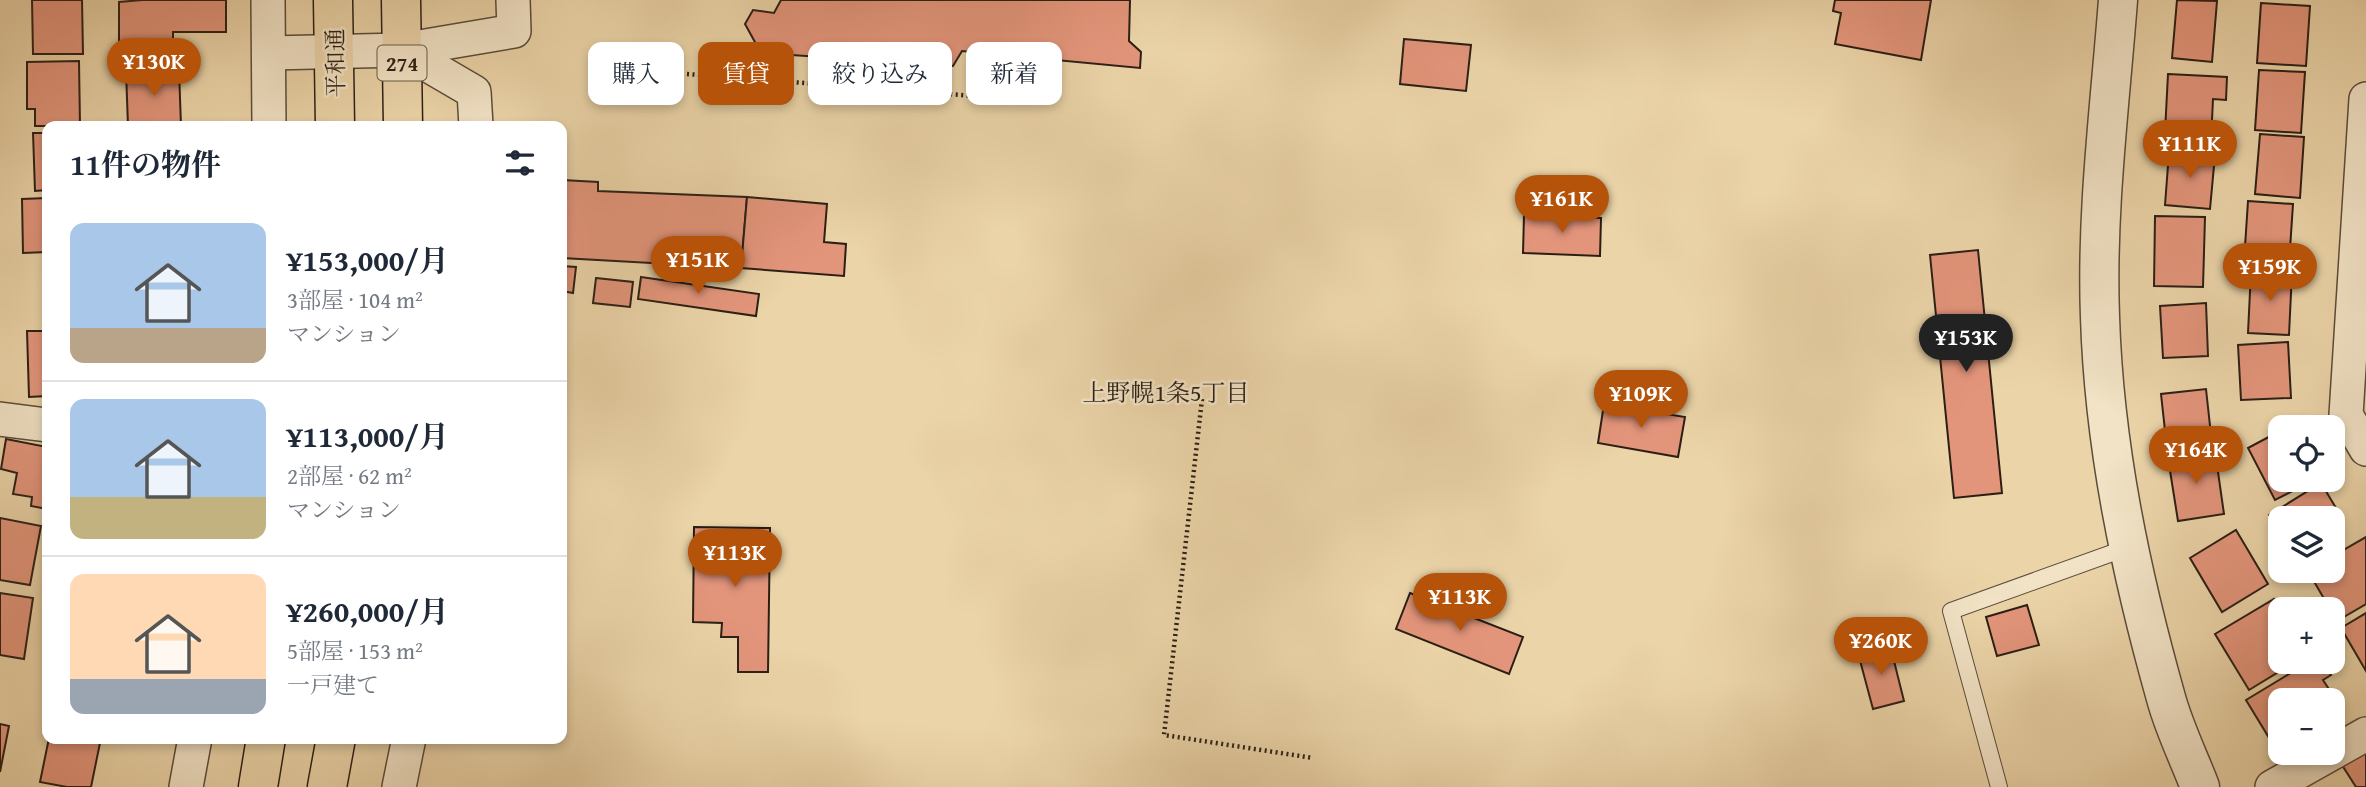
<!DOCTYPE html>
<html lang="ja">
<head>
<meta charset="utf-8">
<style>
	body { margin:0; font-family:"Gentium Book Plus","Noto Serif JP",serif; background:#f2f2f3; color:#1f2937; height:100vh; display:flex; flex-direction:column; font-size:26px; white-space:nowrap }
	* { box-sizing:border-box; margin:0 }
	p { font-size:23px; color:#747a83 }
	.icon { flex:none; width:38px; height:38px; fill:none; stroke:currentColor; stroke-width:2; stroke-linecap:round; stroke-linejoin:round }
	.map { position:relative; flex:1; overflow:hidden }
	.drawer { position:absolute; left:42px; top:121px; width:525px; height:623px; display:flex; flex-direction:column; background:#fff; border-radius:14px; box-shadow:0 4px 10px #0003 }
	.drawer>* { flex:none }
	.hud { position:absolute; left:588px; top:42px; width:665px; height:63px; display:flex; gap:14px }
	.controls { position:absolute; left:2268px; top:415px; display:grid; gap:14px }
	.controls a { display:grid; place-items:center; width:77px; height:77px; border-radius:14px; background:#fff; box-shadow:0 4px 10px #0003; font-size:35px }
	.price { position:absolute; translate:-50% -60px; padding:0 16px; border-radius:24px; background:#b45309; color:#fff; font-size:23px; line-height:46px; filter:drop-shadow(0 2px 4px #0008) }
	.price::after { content:''; position:absolute; left:50%; top:42px; width:21px; height:16px; margin-left:-10px; background:inherit; clip-path:polygon(0 0,100% 0,50% 100%) }
	.price.active { background:#222; color:#fff }
	ul { padding:0; list-style:none }
	li { display:flex; align-items:center; gap:21px; height:175px; padding:0 28px }
	li+li { border-top:2px solid #e0e1e3 }
	li span { display:grid; place-items:center; flex:none; width:196px; height:140px; border-radius:14px; color:#555 }
	li>.icon { margin-inline-start:auto }
	span .icon { width:84px; height:84px; fill:#fffc; stroke-width:1 }
	li b { font-size:30px }
	h2 { display:flex; justify-content:space-between; align-items:center; height:84px; padding:0 28px; font-size:30px }
	.chip { padding:0 24px; border-radius:14px; background:#fff; box-shadow:0 4px 10px #0003; font-size:24px; line-height:63px }
	.chip.active { background:#b45309; color:#fff }
	.map>svg:first-child { display:block }
	.building { fill:#e3957b; stroke:#2b1f15; stroke-width:2 }
	.lines { fill:none; stroke-linecap:round; stroke-linejoin:round }
	.service-casing { stroke:#5b4c3a; stroke-width:18 }
	.minor-casing { stroke:#5b4c3a; stroke-width:36 }
	.tertiary-casing { stroke:#5b4c3a; stroke-width:41 }
	.trunk-casing { stroke:#2b1f15; stroke-width:41 }
	.path { stroke:#2b1f15; stroke-width:4.5; stroke-dasharray:2 3.5; stroke-linecap:butt }
	.service { stroke:#f2e3c6; stroke-width:16 }
	.minor { stroke:#f2e3c6; stroke-width:33 }
	.tertiary { stroke:#f2e3c6; stroke-width:38 }
	.trunk { stroke:#ebd4a8; stroke-width:38 }
	.labels { text-anchor:middle; dominant-baseline:central; stroke-width:5; stroke-linejoin:round; paint-order:stroke }
	.shield { fill:#f2e3c6; stroke:#675a4a; stroke-width:2 }
	.shield-label { font-size:21px; font-weight:bold; fill:#2b1f15 }
	.street-label { font-size:23px; fill:#2b1f15; stroke:#f2e3c6 }
	.neighbourhood-label { font-size:24px; fill:#2b1f15; stroke:#f2e3c6 }
</style>
</head>
<body>
<div class="map">
<svg width="2366" height="787" viewBox="0 0 2366 787">
	<rect width="100%" height="100%" fill="#ebd4a8"/>
	<filter id="stains"><feTurbulence type="fractalNoise" baseFrequency=".00286" numOctaves="4"/><feColorMatrix values="0 0 0 0 .2 0 0 0 0 .09 0 0 0 0 .02 0 0 0 .5 -.17"/></filter>
	<radialGradient id="worn" r=".72"><stop offset=".6" stop-color="#630" stop-opacity="0"/><stop offset="1" stop-color="#630" stop-opacity=".3"/></radialGradient>
	<!-- building -->
	<g class="building">
		<path d="M 32,0 L 82,0 L 83,54 L 33,54 Z"/>
		<path d="M 142,0 L 226,0 L 226,32 L 173,32 L 173,48 L 119,48 L 119,2 Z"/>
		<path d="M 781,0 L 1130,0 L 1129,41 L 1141,52 L 1140,68 L 962,51 L 953,66 L 761,53 L 745,24 L 753,10 L 774,13 Z"/>
		<path d="M 1835,0 L 1931,0 L 1921,60 L 1835,44 L 1841,13 L 1833,11 Z"/>
		<path d="M 2177,0 L 2217,1 L 2212,62 L 2172,58 Z"/>
		<path d="M 2261,3 L 2310,6 L 2306,66 L 2257,63 Z"/>
		<path d="M 1404,39 L 1471,45 L 1466,91 L 1400,84 Z"/>
		<path d="M 79,61 L 80,126 L 35,126 L 35,109 L 27,109 L 27,62 Z"/>
		<path d="M 179,70 L 181,126 L 128,126 L 126,71 Z"/>
		<path d="M 2259,70 L 2305,72 L 2301,133 L 2255,130 Z"/>
		<path d="M 2168,74 L 2227,77 L 2226,100 L 2213,99 L 2211,141 L 2180,139 L 2180,133 L 2165,132 Z"/>
		<path d="M 33,133 L 47,133 L 47,190 L 35,191 Z"/>
		<path d="M 2260,134 L 2304,137 L 2300,198 L 2255,194 Z"/>
		<path d="M 2169,152 L 2215,155 L 2210,209 L 2165,205 Z"/>
		<path d="M 562,180 L 598,182 L 598,191 L 747,197 L 741,268 L 562,258 Z"/>
		<path d="M 747,197 L 827,204 L 824,242 L 846,244 L 844,276 L 741,268 Z"/>
		<path d="M 47,198 L 47,252 L 23,253 L 22,199 Z"/>
		<path d="M 2248,201 L 2293,204 L 2289,264 L 2244,262 Z"/>
		<path d="M 1524,215 L 1601,218 L 1600,256 L 1523,253 Z"/>
		<path d="M 2155,216 L 2205,217 L 2203,287 L 2154,286 Z"/>
		<path d="M 1978,250 L 2002,493 L 1954,498 L 1930,255 Z"/>
		<path d="M 562,266 L 576,267 L 573,293 L 562,291 Z"/>
		<path d="M 2251,271 L 2292,272 L 2289,335 L 2248,333 Z"/>
		<path d="M 641,277 L 759,294 L 756,316 L 638,299 Z"/>
		<path d="M 596,278 L 633,282 L 630,307 L 593,303 Z"/>
		<path d="M 2206,303 L 2208,356 L 2163,358 L 2160,306 Z"/>
		<path d="M 27,331 L 47,331 L 47,396 L 29,397 Z"/>
		<path d="M 2288,342 L 2291,398 L 2241,400 L 2238,345 Z"/>
		<path d="M 2206,389 L 2212,444 L 2167,449 L 2161,394 Z"/>
		<path d="M 1604,404 L 1685,417 L 1678,457 L 1598,443 Z"/>
		<path d="M 2280,431 L 2280,480 L 2314,480 L 2275,500 L 2248,448 Z"/>
		<path d="M 6,439 L 47,447 L 47,509 L 31,506 L 32,497 L 13,494 L 17,473 L 1,469 Z"/>
		<path d="M 2215,451 L 2224,514 L 2178,521 L 2168,458 Z"/>
		<path d="M 2321,483 L 2336,508 L 2329,518 L 2280,518 L 2280,534 L 2269,515 Z"/>
		<path d="M 0,518 L 41,526 L 30,585 L 0,580 Z"/>
		<path d="M 694,527 L 770,528 L 768,672 L 738,672 L 738,637 L 721,637 L 722,623 L 693,622 Z"/>
		<path d="M 2236,530 L 2268,584 L 2222,612 L 2190,558 Z"/>
		<path d="M 2366,537 L 2366,604 L 2337,621 L 2312,578 L 2324,570 L 2333,570 L 2333,556 Z"/>
		<path d="M 0,593 L 33,598 L 24,659 L 0,655 Z"/>
		<path d="M 1410,593 L 1523,637 L 1509,674 L 1396,629 Z"/>
		<path d="M 2274,599 L 2280,610 L 2280,662 L 2295,662 L 2249,690 L 2215,634 Z"/>
		<path d="M 2027,605 L 2039,645 L 1997,656 L 1986,617 Z"/>
		<path d="M 2366,613 L 2366,671 L 2341,628 Z"/>
		<path d="M 1890,645 L 1904,701 L 1873,709 L 1858,653 Z"/>
		<path d="M 2309,662 L 2322,662 L 2331,675 L 2323,680 L 2336,700 L 2280,700 L 2280,735 L 2271,741 L 2246,700 Z"/>
		<path d="M 0,724 L 9,726 L 0,772 Z"/>
		<path d="M 49,738 L 101,738 L 91,787 L 67,787 L 40,782 Z"/>
		<path d="M 2366,751 L 2366,787 L 2356,787 L 2342,765 Z"/>
	</g>
	<g class="lines">
		<defs>
			<path id="service" d="M 1999,787 L 1951,611 L 2129,547"/>
			<g id="minor">
				<path d="M 268,0 L 269,126"/>
				<path d="M 402,50 L 474,92 L 476,126"/>
				<path d="M 270,53 L 402,50 L 514,31 L 513,0"/>
				<path d="M 2366,99 L 2346,415 L 2366,449"/>
				<path d="M 0,419 L 47,425"/>
				<path d="M 186,787 L 195,738"/>
				<path d="M 399,787 L 409,738"/>
				<path d="M 2272,787 L 2366,734"/>
			</g>
			<path id="tertiary" d="M 2118,0 C 2110,105 2096,212 2100,317 C 2104,446 2131,574 2166,698 C 2174,728 2189,758 2200,787"/>
			<g id="trunk">
				<path d="M 333,0 L 335,126"/>
				<path d="M 401,0 L 403,126"/>
				<path d="M 258,787 L 266,738"/>
				<path d="M 327,787 L 336,738"/>
			</g>
		</defs>
		<!-- service casing -->
		<use href="#service" class="service-casing"/>
		<!-- minor casing -->
		<use href="#minor" class="minor-casing"/>
		<!-- tertiary casing -->
		<use href="#tertiary" class="tertiary-casing"/>
		<!-- trunk casing -->
		<use href="#trunk" class="trunk-casing"/>
		<!-- path -->
		<g class="path">
			<path d="M 687,74 L 987,97"/>
			<path d="M 1202,399 L 1164,735 L 1313,758"/>
		</g>
		<!-- service -->
		<use href="#service" class="service"/>
		<!-- minor -->
		<use href="#minor" class="minor"/>
		<!-- tertiary -->
		<use href="#tertiary" class="tertiary"/>
		<!-- trunk -->
		<use href="#trunk" class="trunk"/>
	</g>
	<g class="labels">
		<!-- shield labels -->
		<rect class="shield" x="377.5" y="45.5" width="49" height="35" rx="5"/>
		<g class="shield-label">
			<text x="402" y="63">274</text>
		</g>
		<!-- street labels -->
		<g class="street-label">
			<text transform="translate(335 63) rotate(-91)">平和通</text>
		</g>
		<!-- neighbourhood labels -->
		<g class="neighbourhood-label">
			<text x="1166" y="392">上野幌1条5丁目</text>
		</g>
	</g>
	<rect width="100%" height="100%" filter="url(#stains)"/>
	<rect width="100%" height="100%" fill="url(#worn)"/>
</svg>
<div class="controls">
<a><svg class="icon" aria-label="locate" viewBox="0 0 24 24"><circle cx="12" cy="12" r="6"/><path d="M12 2v4M12 18v4M2 12h4M18 12h4"/></svg></a>
<a><svg class="icon" aria-label="layers" viewBox="0 0 24 24"><path d="M12 4l9 5-9 5-9-5zM3 14l9 5 9-5"/></svg></a>
<a>+</a>
<a>−</a>
</div>
<b class="price" style="left:154px;top:98px">¥130K</b>
<b class="price" style="left:2190px;top:180px">¥111K</b>
<b class="price" style="left:1562px;top:235px">¥161K</b>
<b class="price" style="left:698px;top:296px">¥151K</b>
<b class="price" style="left:2270px;top:303px">¥159K</b>
<b class="price active" style="left:1966px;top:374px">¥153K</b>
<b class="price" style="left:1641px;top:430px">¥109K</b>
<b class="price" style="left:2196px;top:486px">¥164K</b>
<b class="price" style="left:735px;top:589px">¥113K</b>
<b class="price" style="left:1460px;top:633px">¥113K</b>
<b class="price" style="left:1881px;top:677px">¥260K</b>
<div class="hud">
<a class="chip">購入</a>
<a class="chip active">賃貸</a>
<a class="chip">絞り込み</a>
<a class="chip">新着</a>
</div>
<section class="drawer">
<h2>11件の物件<svg class="icon" aria-label="filters" viewBox="0 0 24 24"><path d="M4 7h16M4 17h16"/><circle cx="9" cy="7" r="2"/><circle cx="15" cy="17" r="2"/></svg></h2>
<ul>
<li><span style="background:linear-gradient(#a9c7e8 75%,#b9a48a 0)"><svg class="icon" aria-label="home" viewBox="0 0 24 24"><path d="M3 11l9-7 9 7M6 9v11h12V9"/></svg></span><div><b>¥153,000/月</b><p>3部屋 · 104 m²</p><p>マンション</p></div></li>
<li><span style="background:linear-gradient(#a9c7e8 70%,#c2b280 0)"><svg class="icon" aria-label="home" viewBox="0 0 24 24"><path d="M3 11l9-7 9 7M6 9v11h12V9"/></svg></span><div><b>¥113,000/月</b><p>2部屋 · 62 m²</p><p>マンション</p></div></li>
<li><span style="background:linear-gradient(#ffd9b3 75%,#9aa5b1 0)"><svg class="icon" aria-label="home" viewBox="0 0 24 24"><path d="M3 11l9-7 9 7M6 9v11h12V9"/></svg></span><div><b>¥260,000/月</b><p>5部屋 · 153 m²</p><p>一戸建て</p></div></li>
</ul>
</section>
</div>
</body>
</html>
